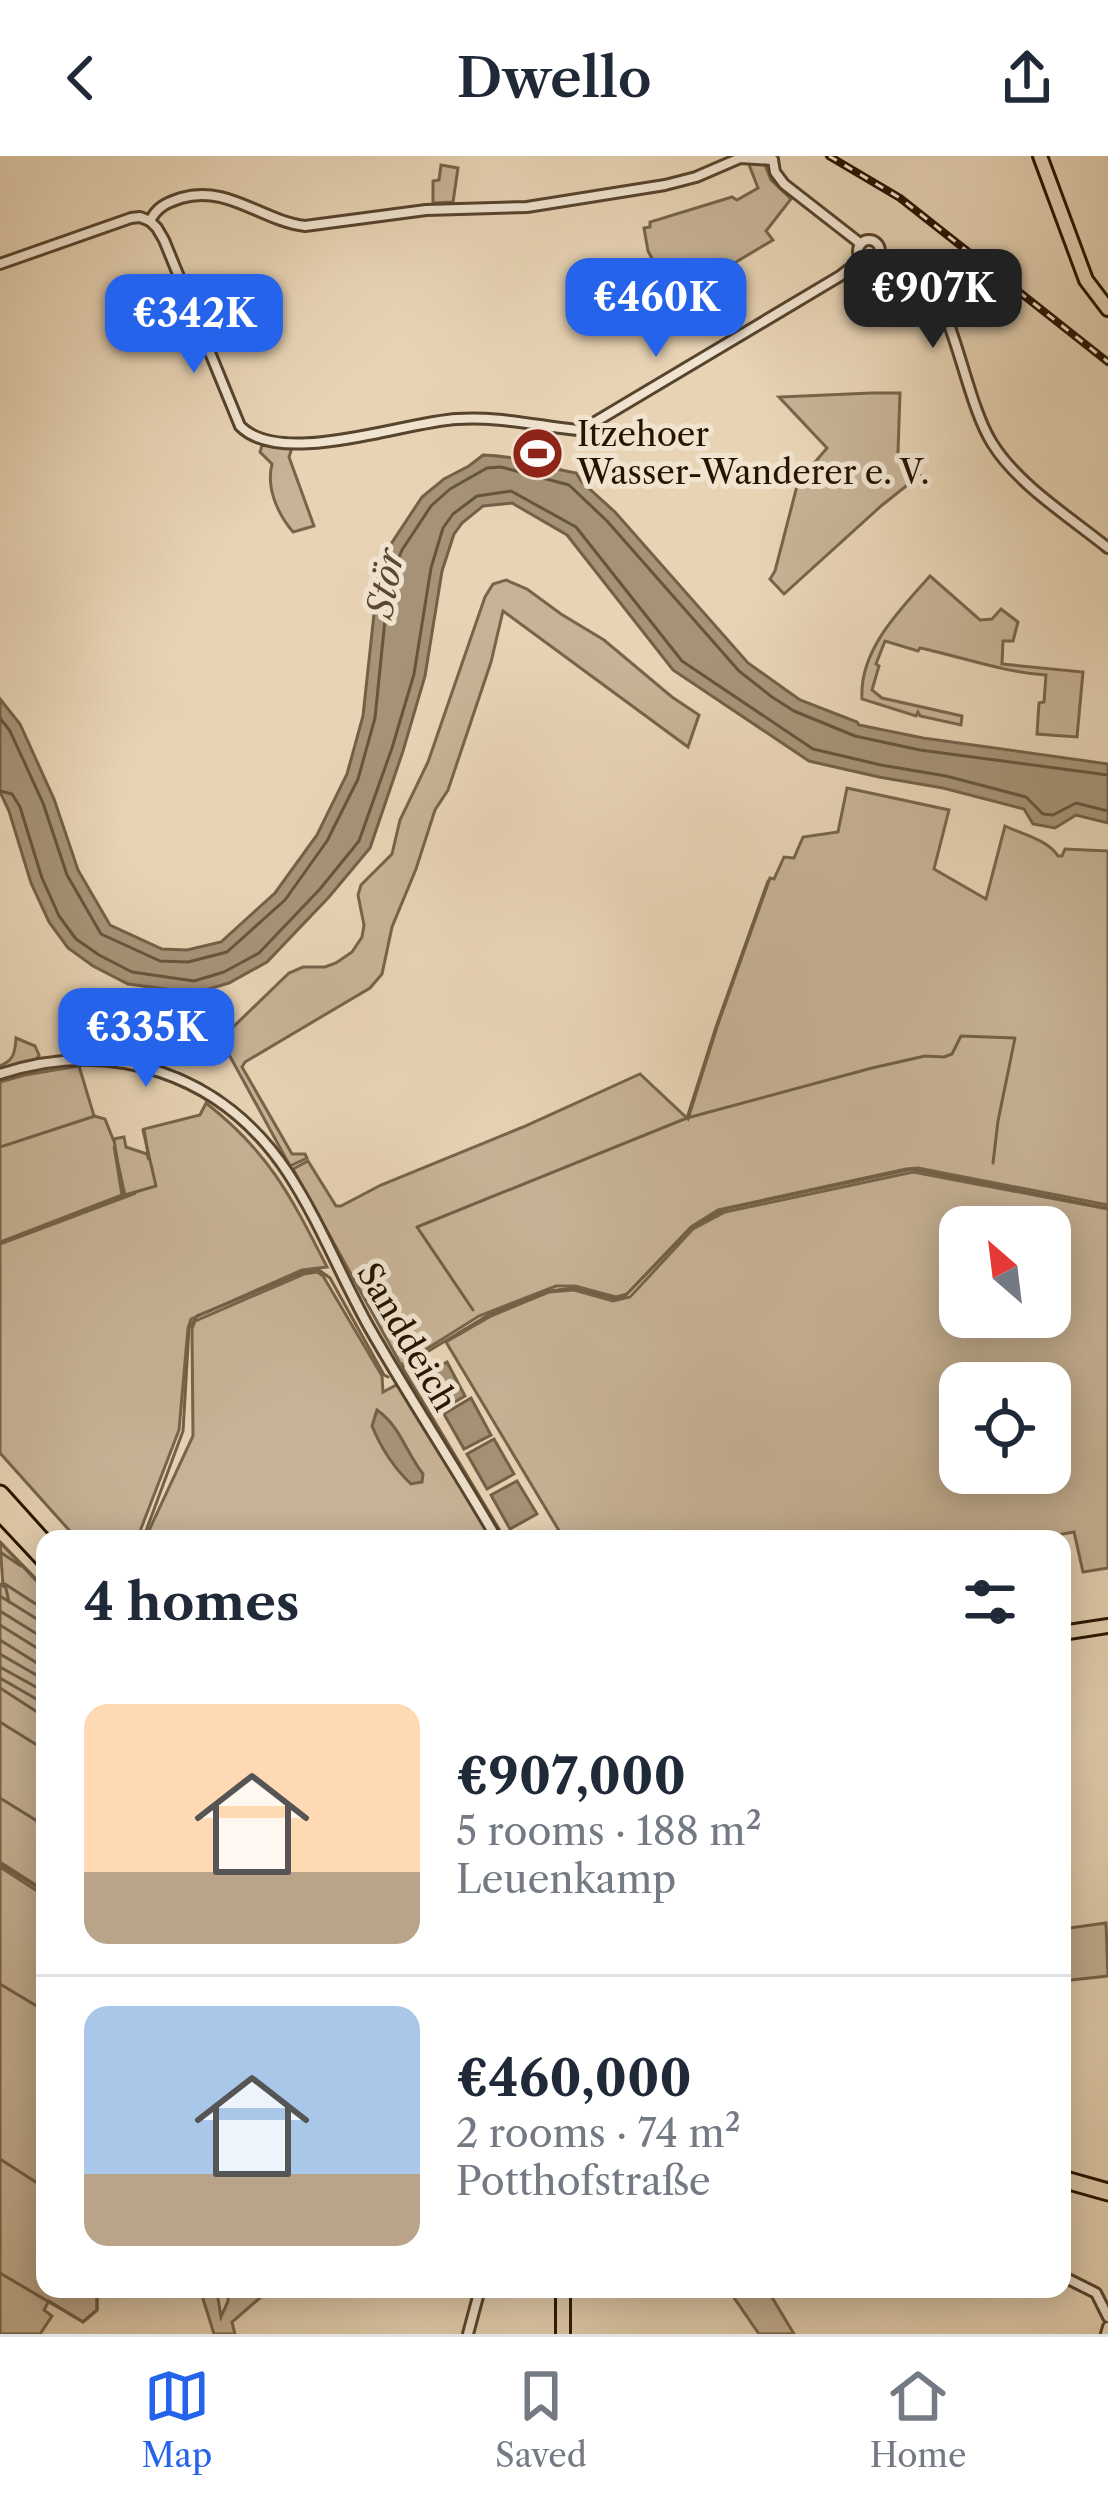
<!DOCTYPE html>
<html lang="en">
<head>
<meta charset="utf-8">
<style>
	body { margin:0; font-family:"Libre Caslon Text",serif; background:#f6f6f7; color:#1f2937; height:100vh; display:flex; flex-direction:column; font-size:45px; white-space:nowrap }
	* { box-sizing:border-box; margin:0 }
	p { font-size:39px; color:#747a83 }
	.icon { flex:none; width:66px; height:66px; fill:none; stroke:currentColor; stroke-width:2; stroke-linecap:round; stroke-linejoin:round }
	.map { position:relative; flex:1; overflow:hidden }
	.details { position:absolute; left:36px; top:1374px; width:1035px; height:768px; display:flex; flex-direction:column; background:#fff; border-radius:24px; box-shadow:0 6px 30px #0003 }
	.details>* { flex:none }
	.needle { width:78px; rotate:332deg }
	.buttons { position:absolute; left:939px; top:1050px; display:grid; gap:24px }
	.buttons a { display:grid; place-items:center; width:132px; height:132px; border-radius:24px; background:#fff; box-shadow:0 6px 30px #0003; font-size:60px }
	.price { position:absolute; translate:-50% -102px; padding:0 27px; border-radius:24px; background:#2563eb; color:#fff; font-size:39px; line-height:78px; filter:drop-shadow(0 3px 6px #0008) }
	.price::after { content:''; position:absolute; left:50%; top:72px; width:36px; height:27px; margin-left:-18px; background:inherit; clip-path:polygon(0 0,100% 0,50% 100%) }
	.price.selected { background:#222; color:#fff }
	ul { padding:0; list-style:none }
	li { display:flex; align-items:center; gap:36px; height:300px; padding:0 48px }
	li+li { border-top:3px solid #e0e1e3 }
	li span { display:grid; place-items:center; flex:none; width:336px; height:240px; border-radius:24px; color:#555 }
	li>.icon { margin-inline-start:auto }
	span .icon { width:144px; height:144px; fill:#fffc; stroke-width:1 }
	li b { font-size:51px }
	h2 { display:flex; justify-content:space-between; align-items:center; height:144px; padding:0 48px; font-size:51px }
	header { display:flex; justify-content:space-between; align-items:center; height:156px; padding:0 48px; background:#fff; font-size:54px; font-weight:600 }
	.tab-bar { display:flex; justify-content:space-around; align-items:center; height:168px; border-top:3px solid #e0e1e3; background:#fff; font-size:33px; color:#747a83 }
	.tab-bar a { display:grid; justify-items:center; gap:6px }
	.tab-bar .selected { color:#2563eb }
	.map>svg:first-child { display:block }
	.green { fill:#c7b396; stroke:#77644b; stroke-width:3; fill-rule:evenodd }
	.water { fill:#a69377; stroke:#736047; stroke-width:3 }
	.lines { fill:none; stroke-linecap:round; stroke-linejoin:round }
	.shore { stroke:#66543c; stroke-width:3 }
	.stream { stroke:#736047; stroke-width:3 }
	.minor-casing { stroke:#57442d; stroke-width:14 }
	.major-casing { stroke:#271400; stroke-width:18 }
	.highway-casing { stroke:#271400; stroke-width:21 }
	.minor { stroke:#f0e3cf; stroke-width:8 }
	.major { stroke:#e8d4b5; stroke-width:12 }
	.highway { stroke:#e8d4b5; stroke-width:15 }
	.rail-casing { stroke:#271400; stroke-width:8 }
	.rail { stroke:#f0e3cf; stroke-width:3; stroke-dasharray:9; stroke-linecap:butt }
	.labels { text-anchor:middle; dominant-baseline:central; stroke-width:10; stroke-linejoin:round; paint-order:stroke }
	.poi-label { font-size:33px; fill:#271400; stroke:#f0e3cf; text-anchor:start }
	.street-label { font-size:33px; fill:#271400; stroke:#f0e3cf }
	.water-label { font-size:36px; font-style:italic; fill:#5a4730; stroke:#f0e3cf }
</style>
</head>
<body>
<header><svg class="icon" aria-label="back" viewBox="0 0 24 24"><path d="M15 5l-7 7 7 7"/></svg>Dwello<svg class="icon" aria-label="share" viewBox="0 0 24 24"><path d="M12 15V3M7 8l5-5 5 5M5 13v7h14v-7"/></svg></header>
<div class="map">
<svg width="1108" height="2178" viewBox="0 0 1108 2178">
	<rect width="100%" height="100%" fill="#e8d4b5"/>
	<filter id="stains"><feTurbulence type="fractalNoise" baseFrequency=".00167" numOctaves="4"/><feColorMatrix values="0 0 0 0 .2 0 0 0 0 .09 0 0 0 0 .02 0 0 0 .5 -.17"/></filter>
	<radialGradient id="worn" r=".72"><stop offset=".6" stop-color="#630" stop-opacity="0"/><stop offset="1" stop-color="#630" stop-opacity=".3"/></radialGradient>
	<!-- green -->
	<g class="green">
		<path d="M 748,6 L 765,9 L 771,24 L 791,43 L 766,75 L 773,84 L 674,143 L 648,95 L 644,72 L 650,71 L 650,66 L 732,41 L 737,44 L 758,32 Z"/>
		<path d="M 441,9 L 458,12 L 453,46 L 433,47 L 433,25 L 439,24 Z"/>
		<path d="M 871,237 L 900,237 L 898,297 L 920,319 L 881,350 L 784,438 L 770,423 L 775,415 L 798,326 L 827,292 L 779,241 Z"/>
		<path d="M 262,289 L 292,292 L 289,301 L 314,370 L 293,376 C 277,357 266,331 272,308 L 260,296 Z"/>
		<path d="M 930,420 L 980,464 L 992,463 L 1001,453 L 1018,466 L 1013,485 L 1003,485 L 1002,508 L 1083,516 L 1077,581 L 1037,578 L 1039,547 L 1044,546 L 1046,519 C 1002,516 963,501 920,492 L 918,495 L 885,485 L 876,508 L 879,510 L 872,534 L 882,542 L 962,560 L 961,569 L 920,560 L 918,556 L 916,560 L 862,543 C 859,494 900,454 930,420 Z"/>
		<path d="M 506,424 L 527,433 L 561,458 L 604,484 L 672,541 L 699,559 L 688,591 L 503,455 L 491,506 L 448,634 L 435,654 L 416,713 L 392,771 L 382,818 L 370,832 L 245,906 L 242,911 L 292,998 L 305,998 L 307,1002 L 290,1010 L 226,893 L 224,883 L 229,875 L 289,817 L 303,811 L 325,811 L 336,807 L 352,796 L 362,781 L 364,769 L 358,739 L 361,729 L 392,698 L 400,664 L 428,606 L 485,441 L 493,428 Z"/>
		<path d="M 847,632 L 949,654 L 934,713 L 986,743 L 1005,670 C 1022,678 1048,684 1058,700 L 1062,700 L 1065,693 L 1108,695 L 1108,1049 L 918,1012 L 906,1013 L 718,1054 L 691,1071 L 627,1138 L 616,1141 L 575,1130 L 556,1130 L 479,1160 L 401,1209 L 293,1013 L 308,1005 L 336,1050 L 341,1050 L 381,1029 L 523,971 L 640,918 L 688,963 L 717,871 L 770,722 L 774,723 L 784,701 L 794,702 L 803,681 L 838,676 Z"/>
		<path d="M 16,882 L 35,890 L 39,899 L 36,905 L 0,915 L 0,910 C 14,904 15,897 16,882 Z"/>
		<path d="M 79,910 L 94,960 L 105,963 L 113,983 L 124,981 L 126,991 L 147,998 L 149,1004 L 144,973 L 200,959 L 206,947 C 270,997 291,1041 327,1111 L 302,1114 L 191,1163 L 188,1172 L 179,1274 L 137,1383 L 77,1383 L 0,1297 L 0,1088 L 136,1037 L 125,1039 L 114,990 L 122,1039 L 0,1086 L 0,926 L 25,919 Z"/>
		<path d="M 913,1016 L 1108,1053 L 1108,1412 L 1083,1416 L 1074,1376 L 1046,1381 L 1046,1383 L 564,1383 L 446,1186 L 491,1160 L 549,1136 L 574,1134 L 613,1145 L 630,1141 L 693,1073 L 725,1056 ZM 1050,1071 L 1050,1161 L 960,1161 L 960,1071 ZM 1050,1227 L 1050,1317 L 960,1317 L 960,1227 Z"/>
		<path d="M 317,1116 L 323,1120 L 382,1220 L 383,1236 L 400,1227 L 494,1383 L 145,1383 L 193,1280 L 192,1173 L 195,1165 L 304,1118 Z"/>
		<path d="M 0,1386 L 45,1434 L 45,1617 L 41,1637 L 45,1673 L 45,1735 L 0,1706 L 0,1428 L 3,1430 Z"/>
		<path d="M 0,1711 L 45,1740 L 45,2133 L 97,2133 L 97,2154 L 83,2166 L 49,2145 L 44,2154 L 52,2160 L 40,2178 L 0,2178 Z"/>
		<path d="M 1106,1767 L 1108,1820 L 1062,1825 L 1062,1773 Z"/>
		<path d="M 200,2133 L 214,2133 L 217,2136 L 221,2161 L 228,2145 L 229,2133 L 254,2133 L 261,2141 L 232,2166 L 235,2178 L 214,2178 Z"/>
		<path d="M 728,2133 L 767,2133 L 794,2178 L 759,2178 Z"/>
	</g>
	<!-- water -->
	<g class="water">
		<path d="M 483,299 C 516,299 545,312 576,317 L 582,326 L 615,356 L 748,507 L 800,544 L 857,566 L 859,569 L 923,582 L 1108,608 L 1108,667 L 1076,659 L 1055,672 L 1033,668 L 1024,653 L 943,632 L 879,621 L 809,605 L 673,514 L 567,379 L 512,347 L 483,350 L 462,367 L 454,378 L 442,415 L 425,520 L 403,595 L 370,692 L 329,741 L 267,806 L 229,827 L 195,837 L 128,828 L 93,810 L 68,792 L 49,766 L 31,727 L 9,655 L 0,636 L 0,543 L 20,568 L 54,643 L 78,714 L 110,769 L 162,793 L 187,794 L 221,786 L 275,737 L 317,679 L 347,618 L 363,560 L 378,421 L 391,388 L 422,341 L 444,323 L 469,310 Z"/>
		<path d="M 447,1206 L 465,1240 L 441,1254 L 422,1220 Z"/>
		<path d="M 471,1242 L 491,1279 L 464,1293 L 444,1258 Z"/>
		<path d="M 377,1254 C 401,1271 405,1295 423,1318 L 422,1326 L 411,1328 C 393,1311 381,1292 372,1270 Z"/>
		<path d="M 494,1283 L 514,1318 L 487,1333 L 467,1298 Z"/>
		<path d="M 517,1325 L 537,1358 L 510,1373 L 491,1339 Z"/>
	</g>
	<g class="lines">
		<!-- shore -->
		<g class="shore">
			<path d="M 0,562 L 10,575 L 43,647 L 67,719 L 101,778 L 160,805 L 188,806 L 227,796 L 285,744 L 327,685 L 358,623 L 375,562 L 389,424 L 402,394 L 431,350 L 450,333 L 487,312 L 501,311 L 569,329 L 607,365 L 739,515 L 772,541 L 794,555 L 855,580 L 920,594 L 1108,619"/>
			<path d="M 0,635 L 12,638 L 20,651 L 42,722 L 59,760 L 76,783 L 99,799 L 132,816 L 194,825 L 224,816 L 259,797 L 320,733 L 359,685 L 392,592 L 414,518 L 431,412 L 443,372 L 453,358 L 477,340 L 511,335 L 576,371 L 682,505 L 813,593 L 881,609 L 946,620 L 1026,641 L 1043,658 L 1053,659 L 1076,647 L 1108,655"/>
		</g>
		<!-- stream -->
		<g class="stream">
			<path d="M 687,962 L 716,871 L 768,725"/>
			<path d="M 0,991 L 95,960"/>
			<path d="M 125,1039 L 156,1030 L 143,974"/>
			<path d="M 0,1087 L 123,1040 L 114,984"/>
			<path d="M 473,1154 L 417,1071 L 687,962 L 872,912 L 925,900 L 944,901 L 952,898 L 961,880 L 1015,882 L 998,965 L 993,1007"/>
			<path d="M 143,1383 L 183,1275 L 189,1172 L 197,1160 L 303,1116 L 319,1114 L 330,1122 L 384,1219 L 388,1221"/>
			<path d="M 505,1383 L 402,1211 L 490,1158 L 549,1135 L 573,1132 L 616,1143 L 625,1140 L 692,1071 L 725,1053 L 912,1013 L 1108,1052"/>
			<path d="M 0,1386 L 45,1432"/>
			<path d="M 0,1396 L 21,1410"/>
			<path d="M 0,1440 L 45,1468"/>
			<path d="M 9,1446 L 5,1428 L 45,1454"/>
			<path d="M 0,1455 L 45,1483"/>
			<path d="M 0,1469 L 45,1497"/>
			<path d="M 0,1484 L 45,1512"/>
			<path d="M 0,1498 L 45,1524"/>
			<path d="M 0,1511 L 45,1536"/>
			<path d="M 0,1522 L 45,1548"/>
			<path d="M 0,1532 L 45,1561"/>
			<path d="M 0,1566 L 45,1594"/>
			<path d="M 0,1642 L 42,1668"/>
			<path d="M 0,1708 L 45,1736"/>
			<path d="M 0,1828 L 45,1855"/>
			<path d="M 0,2003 L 45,2032"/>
			<path d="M 0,2117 L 83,2166 L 97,2154 L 97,2133"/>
		</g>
		<defs>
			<g id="minor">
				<path d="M 773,4 L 775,16 L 784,28 L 861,88"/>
				<path d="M 150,65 L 157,72 L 164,84 L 240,270 C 281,312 402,266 457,263 C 497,260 539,270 578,274 L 585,272 L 840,120 L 862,103"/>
				<path d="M 150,65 C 157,51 166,47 181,42 C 227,28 262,65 305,70 L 426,54 L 527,51 L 665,29 L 696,21 L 740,2 L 773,4"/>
				<circle cx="869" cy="95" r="11"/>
				<path d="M 880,98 C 893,104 909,109 921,119 C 954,148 965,244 992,287 C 1017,328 1071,362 1108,392"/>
				<path d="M 0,108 L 131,62 L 140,61 L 150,65"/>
				<path d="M 0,918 C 112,881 223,918 288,1017 C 320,1066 341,1121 369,1171 C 410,1243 456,1312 497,1383"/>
				<path d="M 1062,2120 L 1096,2137 L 1108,2161"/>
				<path d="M 468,2178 L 480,2133"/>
				<path d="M 1106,2178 L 1108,2171"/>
			</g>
			<g id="major">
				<path d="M 1040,0 L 1086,124 L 1108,153"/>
				<path d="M 1062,1477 L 1108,1470"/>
				<path d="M 563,2133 L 563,2178"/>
			</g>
			<g id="highway">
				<path d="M 0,1338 L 45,1388"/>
				<path d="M 0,1356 L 45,1404"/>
				<path d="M 1062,2023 L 1108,2036"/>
			</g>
		</defs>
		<!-- minor casing -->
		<use href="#minor" class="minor-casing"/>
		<!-- major casing -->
		<use href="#major" class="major-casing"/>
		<!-- highway casing -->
		<use href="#highway" class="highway-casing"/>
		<!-- minor -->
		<use href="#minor" class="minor"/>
		<!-- major -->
		<use href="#major" class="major"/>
		<!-- highway -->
		<use href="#highway" class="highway"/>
		<defs>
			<path id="rail" d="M 829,0 L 900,42 L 1108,206"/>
		</defs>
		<!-- rail casing -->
		<use href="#rail" class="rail-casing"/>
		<!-- rail -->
		<use href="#rail" class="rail"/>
	</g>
	<!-- icons -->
	<defs>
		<symbol id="stadium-disc" viewBox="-11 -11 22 22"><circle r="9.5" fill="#8f2418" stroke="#f0e3cf"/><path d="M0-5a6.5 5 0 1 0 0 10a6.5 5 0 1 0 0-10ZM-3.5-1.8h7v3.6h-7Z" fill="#fff"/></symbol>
	</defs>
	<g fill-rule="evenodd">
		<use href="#stadium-disc" x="508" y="268" width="59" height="59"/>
	</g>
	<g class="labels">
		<!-- poi labels -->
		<g class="poi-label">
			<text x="577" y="278">Itzehoer<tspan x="577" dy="38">Wasser-Wanderer e. V.</tspan></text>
		</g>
		<!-- street labels -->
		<g class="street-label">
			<text transform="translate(407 1181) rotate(60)">Sanddeich</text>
		</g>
		<!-- water labels -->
		<g class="water-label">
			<text transform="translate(385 427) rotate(-80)">Stör</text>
		</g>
	</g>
	<rect width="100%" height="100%" filter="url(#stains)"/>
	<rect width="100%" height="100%" fill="url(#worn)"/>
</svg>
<div class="buttons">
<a><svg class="needle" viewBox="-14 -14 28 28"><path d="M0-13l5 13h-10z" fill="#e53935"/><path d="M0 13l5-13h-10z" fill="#747a83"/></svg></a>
<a><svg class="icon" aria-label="locate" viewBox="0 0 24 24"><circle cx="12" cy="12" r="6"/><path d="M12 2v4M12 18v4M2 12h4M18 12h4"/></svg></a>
</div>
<b class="price selected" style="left:933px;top:195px">€907K</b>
<b class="price" style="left:656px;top:204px">€460K</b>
<b class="price" style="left:194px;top:220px">€342K</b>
<b class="price" style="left:146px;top:934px">€335K</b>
<section class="details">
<h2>4 homes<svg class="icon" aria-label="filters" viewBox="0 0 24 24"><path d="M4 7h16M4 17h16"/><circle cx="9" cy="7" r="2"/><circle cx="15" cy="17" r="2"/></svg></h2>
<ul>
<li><span style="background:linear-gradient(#ffd9b3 70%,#b9a48a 0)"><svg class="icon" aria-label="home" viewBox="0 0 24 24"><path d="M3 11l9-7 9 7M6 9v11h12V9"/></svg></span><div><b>€907,000</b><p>5 rooms · 188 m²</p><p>Leuenkamp</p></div></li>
<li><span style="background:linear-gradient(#a9c7e8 70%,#b9a48a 0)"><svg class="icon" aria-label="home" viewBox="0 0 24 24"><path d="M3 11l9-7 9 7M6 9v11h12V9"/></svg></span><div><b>€460,000</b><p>2 rooms · 74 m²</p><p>Potthofstraße</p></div></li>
</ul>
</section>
</div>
<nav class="tab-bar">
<a class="selected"><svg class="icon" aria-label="map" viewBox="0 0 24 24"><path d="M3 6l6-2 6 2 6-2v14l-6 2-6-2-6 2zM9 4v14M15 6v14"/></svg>Map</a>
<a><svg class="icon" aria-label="saved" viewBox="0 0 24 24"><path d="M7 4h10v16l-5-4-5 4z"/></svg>Saved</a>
<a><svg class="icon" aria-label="home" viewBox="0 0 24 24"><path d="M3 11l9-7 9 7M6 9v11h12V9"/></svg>Home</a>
</nav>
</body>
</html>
